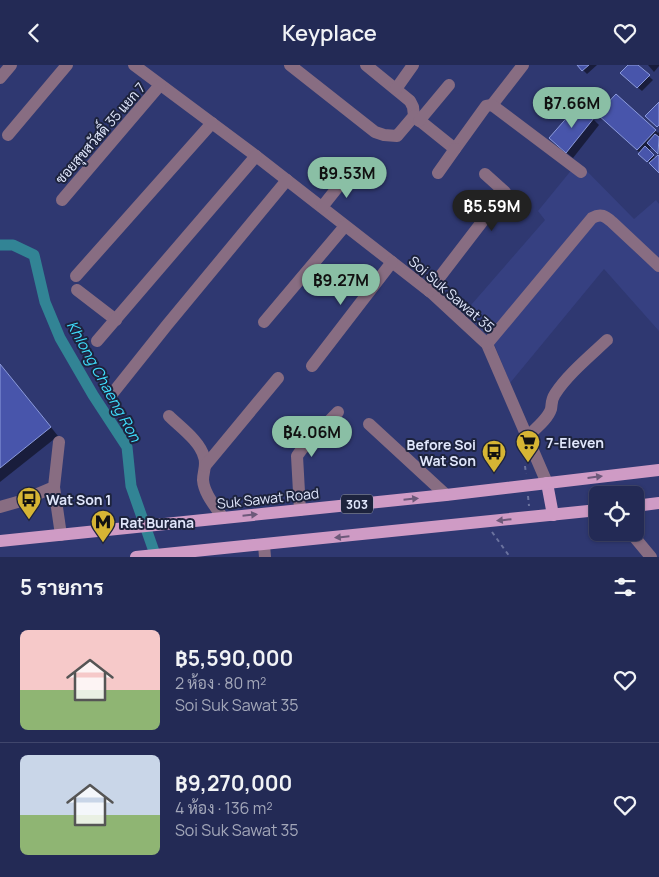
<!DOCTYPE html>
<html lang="th">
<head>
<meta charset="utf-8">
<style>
	body { margin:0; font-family:Manrope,Sarabun,sans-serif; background:#2f365f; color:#f1f3f6; height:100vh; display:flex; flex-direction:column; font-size:19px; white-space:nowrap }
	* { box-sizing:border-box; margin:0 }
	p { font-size:16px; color:#a3a7b9 }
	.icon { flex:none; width:28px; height:28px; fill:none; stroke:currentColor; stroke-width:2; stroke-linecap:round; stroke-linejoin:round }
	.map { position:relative; height:492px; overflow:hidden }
	.side { display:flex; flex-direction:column; background:#232a55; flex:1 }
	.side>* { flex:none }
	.controls { position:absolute; left:589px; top:421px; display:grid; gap:10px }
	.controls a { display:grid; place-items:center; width:55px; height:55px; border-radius:8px; background:#232a55; box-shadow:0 1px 4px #0004,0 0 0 1px #40466c; font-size:25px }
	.price { position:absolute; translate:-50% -42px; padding:0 11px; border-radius:18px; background:#8abfa5; color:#111; font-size:16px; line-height:32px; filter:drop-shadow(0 1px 2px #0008) }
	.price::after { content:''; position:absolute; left:50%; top:30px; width:15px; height:11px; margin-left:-8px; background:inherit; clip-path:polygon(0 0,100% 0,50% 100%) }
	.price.on { background:#222; color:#fff }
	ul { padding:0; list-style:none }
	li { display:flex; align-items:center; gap:15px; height:125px; padding:0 20px }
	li+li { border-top:1px solid #40466c }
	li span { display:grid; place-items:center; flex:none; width:140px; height:100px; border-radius:8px; color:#555 }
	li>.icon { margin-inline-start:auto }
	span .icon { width:60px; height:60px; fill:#fffc; stroke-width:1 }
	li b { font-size:21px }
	h2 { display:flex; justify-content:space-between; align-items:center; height:60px; padding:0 20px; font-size:21px }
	header { display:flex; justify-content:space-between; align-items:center; height:65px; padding:0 20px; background:#232a55; font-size:22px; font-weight:600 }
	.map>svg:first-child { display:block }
	.built { fill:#364081 }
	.shadow { fill:#0007 }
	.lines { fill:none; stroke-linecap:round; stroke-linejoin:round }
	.canal { stroke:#328495; stroke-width:11 }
	.building { fill:#4855ab; stroke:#8c9bdd }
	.path { stroke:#6b739f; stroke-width:2; stroke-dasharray:4 4; stroke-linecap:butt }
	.minor { stroke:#886d82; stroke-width:12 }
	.major { stroke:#cf9bc5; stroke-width:12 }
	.oneway { fill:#6d597a }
	.labels { text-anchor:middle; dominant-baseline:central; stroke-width:4; stroke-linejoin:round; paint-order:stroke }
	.shield { fill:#1d233d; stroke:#a6acc2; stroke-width:1 }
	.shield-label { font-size:12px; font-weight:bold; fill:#e0e6fb }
	.street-label { font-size:14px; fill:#e0e6fb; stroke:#1d233d }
	.poi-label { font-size:14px; font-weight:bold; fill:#e0e6fb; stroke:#1d233d; text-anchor:start }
	.water-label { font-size:15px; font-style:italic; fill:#3fdffe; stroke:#1d233d }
</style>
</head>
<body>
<header><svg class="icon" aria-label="back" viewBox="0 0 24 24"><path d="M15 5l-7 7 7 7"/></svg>Keyplace<svg class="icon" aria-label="heart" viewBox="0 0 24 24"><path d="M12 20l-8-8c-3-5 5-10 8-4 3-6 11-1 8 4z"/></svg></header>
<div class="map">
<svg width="659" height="492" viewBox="0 0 659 492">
	<rect width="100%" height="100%" fill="#2f3871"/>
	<!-- built -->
	<path class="built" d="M 578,97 L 634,154 L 656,135 L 659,139 L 659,266 L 604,204 L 510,318 L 495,281 L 465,247 L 545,155 L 538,146 Z"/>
	<!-- shadow -->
	<g class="shadow">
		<path d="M 578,0 L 597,0 L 587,9 Z"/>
		<path d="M 629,0 L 636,0 L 653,15 L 642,26 L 625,12 Z"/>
		<path d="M 648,0 L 659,0 L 659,1 L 654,7 Z"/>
		<path d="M 616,31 L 658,68 L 659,67 L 659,89 L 652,82 L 648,86 L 656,93 L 659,93 L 659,106 L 605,55 Z"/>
		<path d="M 593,54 L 599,60 L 573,93 L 556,79 Z"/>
		<path d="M 0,299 L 58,371 L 0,417 Z"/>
	</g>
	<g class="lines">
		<!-- canal -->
		<path class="canal" d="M 0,180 L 13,180 L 34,190 L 45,237 L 60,273 L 93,330 L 127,382 L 131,421 L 156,492"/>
	</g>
	<!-- building -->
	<g class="building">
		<path d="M 577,0 L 589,0 L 582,6 Z"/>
		<path d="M 628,0 L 638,0 L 650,10 L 637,23 L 620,8 Z"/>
		<path d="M 616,29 L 656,65 L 637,85 L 597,49 Z"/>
		<path d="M 659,37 L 659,60 L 657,62 L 645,51 Z"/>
		<path d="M 578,40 L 594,53 L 566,88 L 549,73 Z"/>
		<path d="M 655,69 L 659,72 L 658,89 L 647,78 Z"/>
		<path d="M 645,81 L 654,90 L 647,97 L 638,89 Z"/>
		<path d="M 658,90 L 659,91 L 659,108 L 649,98 Z"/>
		<path d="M 0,299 L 51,362 L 0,403 Z"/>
	</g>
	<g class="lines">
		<!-- path -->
		<g class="path">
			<path d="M 525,401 L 526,409"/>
			<path d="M 528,431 L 529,441"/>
			<path d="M 492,467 L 510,492"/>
		</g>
		<!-- minor -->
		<g class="minor">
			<path d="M 134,0 L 256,91 L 433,229 L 487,279 L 547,418"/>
			<path d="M 290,0 L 375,67 L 384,70 L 397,71 L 414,51 L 413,42 L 410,36 L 366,0"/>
			<path d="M 0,13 L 11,0"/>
			<path d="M 396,24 L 413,0"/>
			<path d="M 492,40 L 523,0"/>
			<path d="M 414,51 L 455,84 L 486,41 L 492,40 L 581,107"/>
			<path d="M 419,56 L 449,20"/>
			<path d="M 8,70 L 67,0"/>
			<path d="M 438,108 L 455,84"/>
			<path d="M 62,135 L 160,20"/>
			<path d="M 322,142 L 349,108"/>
			<path d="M 76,211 L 212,58"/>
			<path d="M 77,225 L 116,255"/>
			<path d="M 429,226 L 505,127 L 485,109"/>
			<path d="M 264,257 L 345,161"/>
			<path d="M 97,276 L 256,91"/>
			<path d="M 487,279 L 592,153 C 601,148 605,151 612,157 L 659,201"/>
			<path d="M 312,301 L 392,197"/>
			<path d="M 112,329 L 167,260 L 287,115"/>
			<path d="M 169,351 C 180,362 200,376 204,392 C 207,400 203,407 203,415 C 204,429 216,442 223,453"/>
			<path d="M 369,359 L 446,430"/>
			<path d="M 528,371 C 535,364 548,354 551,344 C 552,339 551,335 555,329 C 567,310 590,291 607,275"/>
			<path d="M 205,401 L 278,313"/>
			<path d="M 54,422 L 61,470"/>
			<path d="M 0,442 L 21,436 L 54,422 L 59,377"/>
			<path d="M 300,445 L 297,391 L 302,384 L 338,347"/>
			<path d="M 631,468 L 651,492"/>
			<path d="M 264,480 L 265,492"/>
		</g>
		<!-- major -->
		<g class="major">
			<path d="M 547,418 L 553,450"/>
			<path d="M 635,441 L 659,438"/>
			<path d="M 0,476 L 446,430 L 659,405"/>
			<path d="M 136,492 L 598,445"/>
		</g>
	</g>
	<!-- one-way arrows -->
	<defs><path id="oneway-solid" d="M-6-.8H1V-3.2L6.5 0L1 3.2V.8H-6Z" transform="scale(1.25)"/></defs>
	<g class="oneway">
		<use href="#oneway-solid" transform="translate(595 412) rotate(-7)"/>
		<use href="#oneway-solid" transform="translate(411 434) rotate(-6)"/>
		<use href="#oneway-solid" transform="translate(250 450) rotate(-6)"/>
		<use href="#oneway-solid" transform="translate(504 455) rotate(174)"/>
		<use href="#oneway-solid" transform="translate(342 472) rotate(174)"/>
	</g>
	<!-- icons -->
	<defs>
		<symbol id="supermarket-pin" viewBox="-11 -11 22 30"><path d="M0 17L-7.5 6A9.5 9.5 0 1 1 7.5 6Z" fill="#d6b534" stroke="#1d233d"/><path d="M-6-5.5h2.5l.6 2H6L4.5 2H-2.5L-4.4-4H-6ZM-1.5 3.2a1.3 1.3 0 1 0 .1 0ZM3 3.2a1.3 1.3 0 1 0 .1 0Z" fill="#111"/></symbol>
		<symbol id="bus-pin" viewBox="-11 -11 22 30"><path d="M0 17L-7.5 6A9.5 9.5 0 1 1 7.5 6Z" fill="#d6b534" stroke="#1d233d"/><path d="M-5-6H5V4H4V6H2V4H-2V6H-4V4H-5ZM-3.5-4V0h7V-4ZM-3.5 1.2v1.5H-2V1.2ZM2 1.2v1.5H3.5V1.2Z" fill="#111"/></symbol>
		<symbol id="metro-pin" viewBox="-11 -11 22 30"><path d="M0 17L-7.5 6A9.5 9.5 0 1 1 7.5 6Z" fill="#d6b534" stroke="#1d233d"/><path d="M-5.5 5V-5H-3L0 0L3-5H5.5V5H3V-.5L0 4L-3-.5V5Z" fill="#111"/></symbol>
	</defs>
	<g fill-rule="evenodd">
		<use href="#supermarket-pin" x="514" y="363" width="28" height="38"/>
		<use href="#bus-pin" x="480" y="373" width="28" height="38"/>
		<use href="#bus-pin" x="15" y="420" width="28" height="38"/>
		<use href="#metro-pin" x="89" y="443" width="28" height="38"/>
	</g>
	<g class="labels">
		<!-- shield labels -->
		<rect class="shield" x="341" y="429.5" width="32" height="19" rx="4"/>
		<g class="shield-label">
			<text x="357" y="439">303</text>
		</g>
		<!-- street labels -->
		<g class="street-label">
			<text transform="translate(100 68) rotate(-49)">ซอยสุขสวัสดิ์ 35 แยก 7</text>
			<text transform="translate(452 229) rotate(41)">Soi Suk Sawat 35</text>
			<text transform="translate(268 433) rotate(-6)">Suk Sawat Road</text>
		</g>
		<!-- poi labels -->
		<g class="poi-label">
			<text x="546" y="377">7-Eleven</text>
			<text x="476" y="379" text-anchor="end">Before Soi<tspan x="476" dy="16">Wat Son</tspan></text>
			<text x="46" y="434">Wat Son 1</text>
			<text x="120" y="457">Rat Burana</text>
		</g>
		<!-- water labels -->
		<g class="water-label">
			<text transform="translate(104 316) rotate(61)">Khlong Chaeng Ron</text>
		</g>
	</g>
</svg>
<div class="controls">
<a><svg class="icon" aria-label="locate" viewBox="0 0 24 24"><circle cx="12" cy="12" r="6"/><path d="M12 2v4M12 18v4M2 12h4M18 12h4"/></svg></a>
</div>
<b class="price" style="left:572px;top:64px">฿7.66M</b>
<b class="price" style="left:347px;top:134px">฿9.53M</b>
<b class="price on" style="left:492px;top:167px">฿5.59M</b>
<b class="price" style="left:341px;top:241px">฿9.27M</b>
<b class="price" style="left:312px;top:393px">฿4.06M</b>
</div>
<section class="side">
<h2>5 รายการ<svg class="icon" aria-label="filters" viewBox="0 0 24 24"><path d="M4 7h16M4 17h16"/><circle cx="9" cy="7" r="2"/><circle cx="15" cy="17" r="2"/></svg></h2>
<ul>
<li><span style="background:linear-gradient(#f6c9c9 60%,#8fb573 0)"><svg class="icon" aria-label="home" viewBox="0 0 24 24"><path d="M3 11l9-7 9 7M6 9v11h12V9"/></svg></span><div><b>฿5,590,000</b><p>2 ห้อง · 80 m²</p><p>Soi Suk Sawat 35</p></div><svg class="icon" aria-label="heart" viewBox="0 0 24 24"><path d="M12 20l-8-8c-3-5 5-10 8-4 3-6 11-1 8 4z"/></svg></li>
<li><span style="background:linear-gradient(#c9d6e8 60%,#8fb573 0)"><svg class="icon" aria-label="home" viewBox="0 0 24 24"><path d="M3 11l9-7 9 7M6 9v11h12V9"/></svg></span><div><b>฿9,270,000</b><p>4 ห้อง · 136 m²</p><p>Soi Suk Sawat 35</p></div><svg class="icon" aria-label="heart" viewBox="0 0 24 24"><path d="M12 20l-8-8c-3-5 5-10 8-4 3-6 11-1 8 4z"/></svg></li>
</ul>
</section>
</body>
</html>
